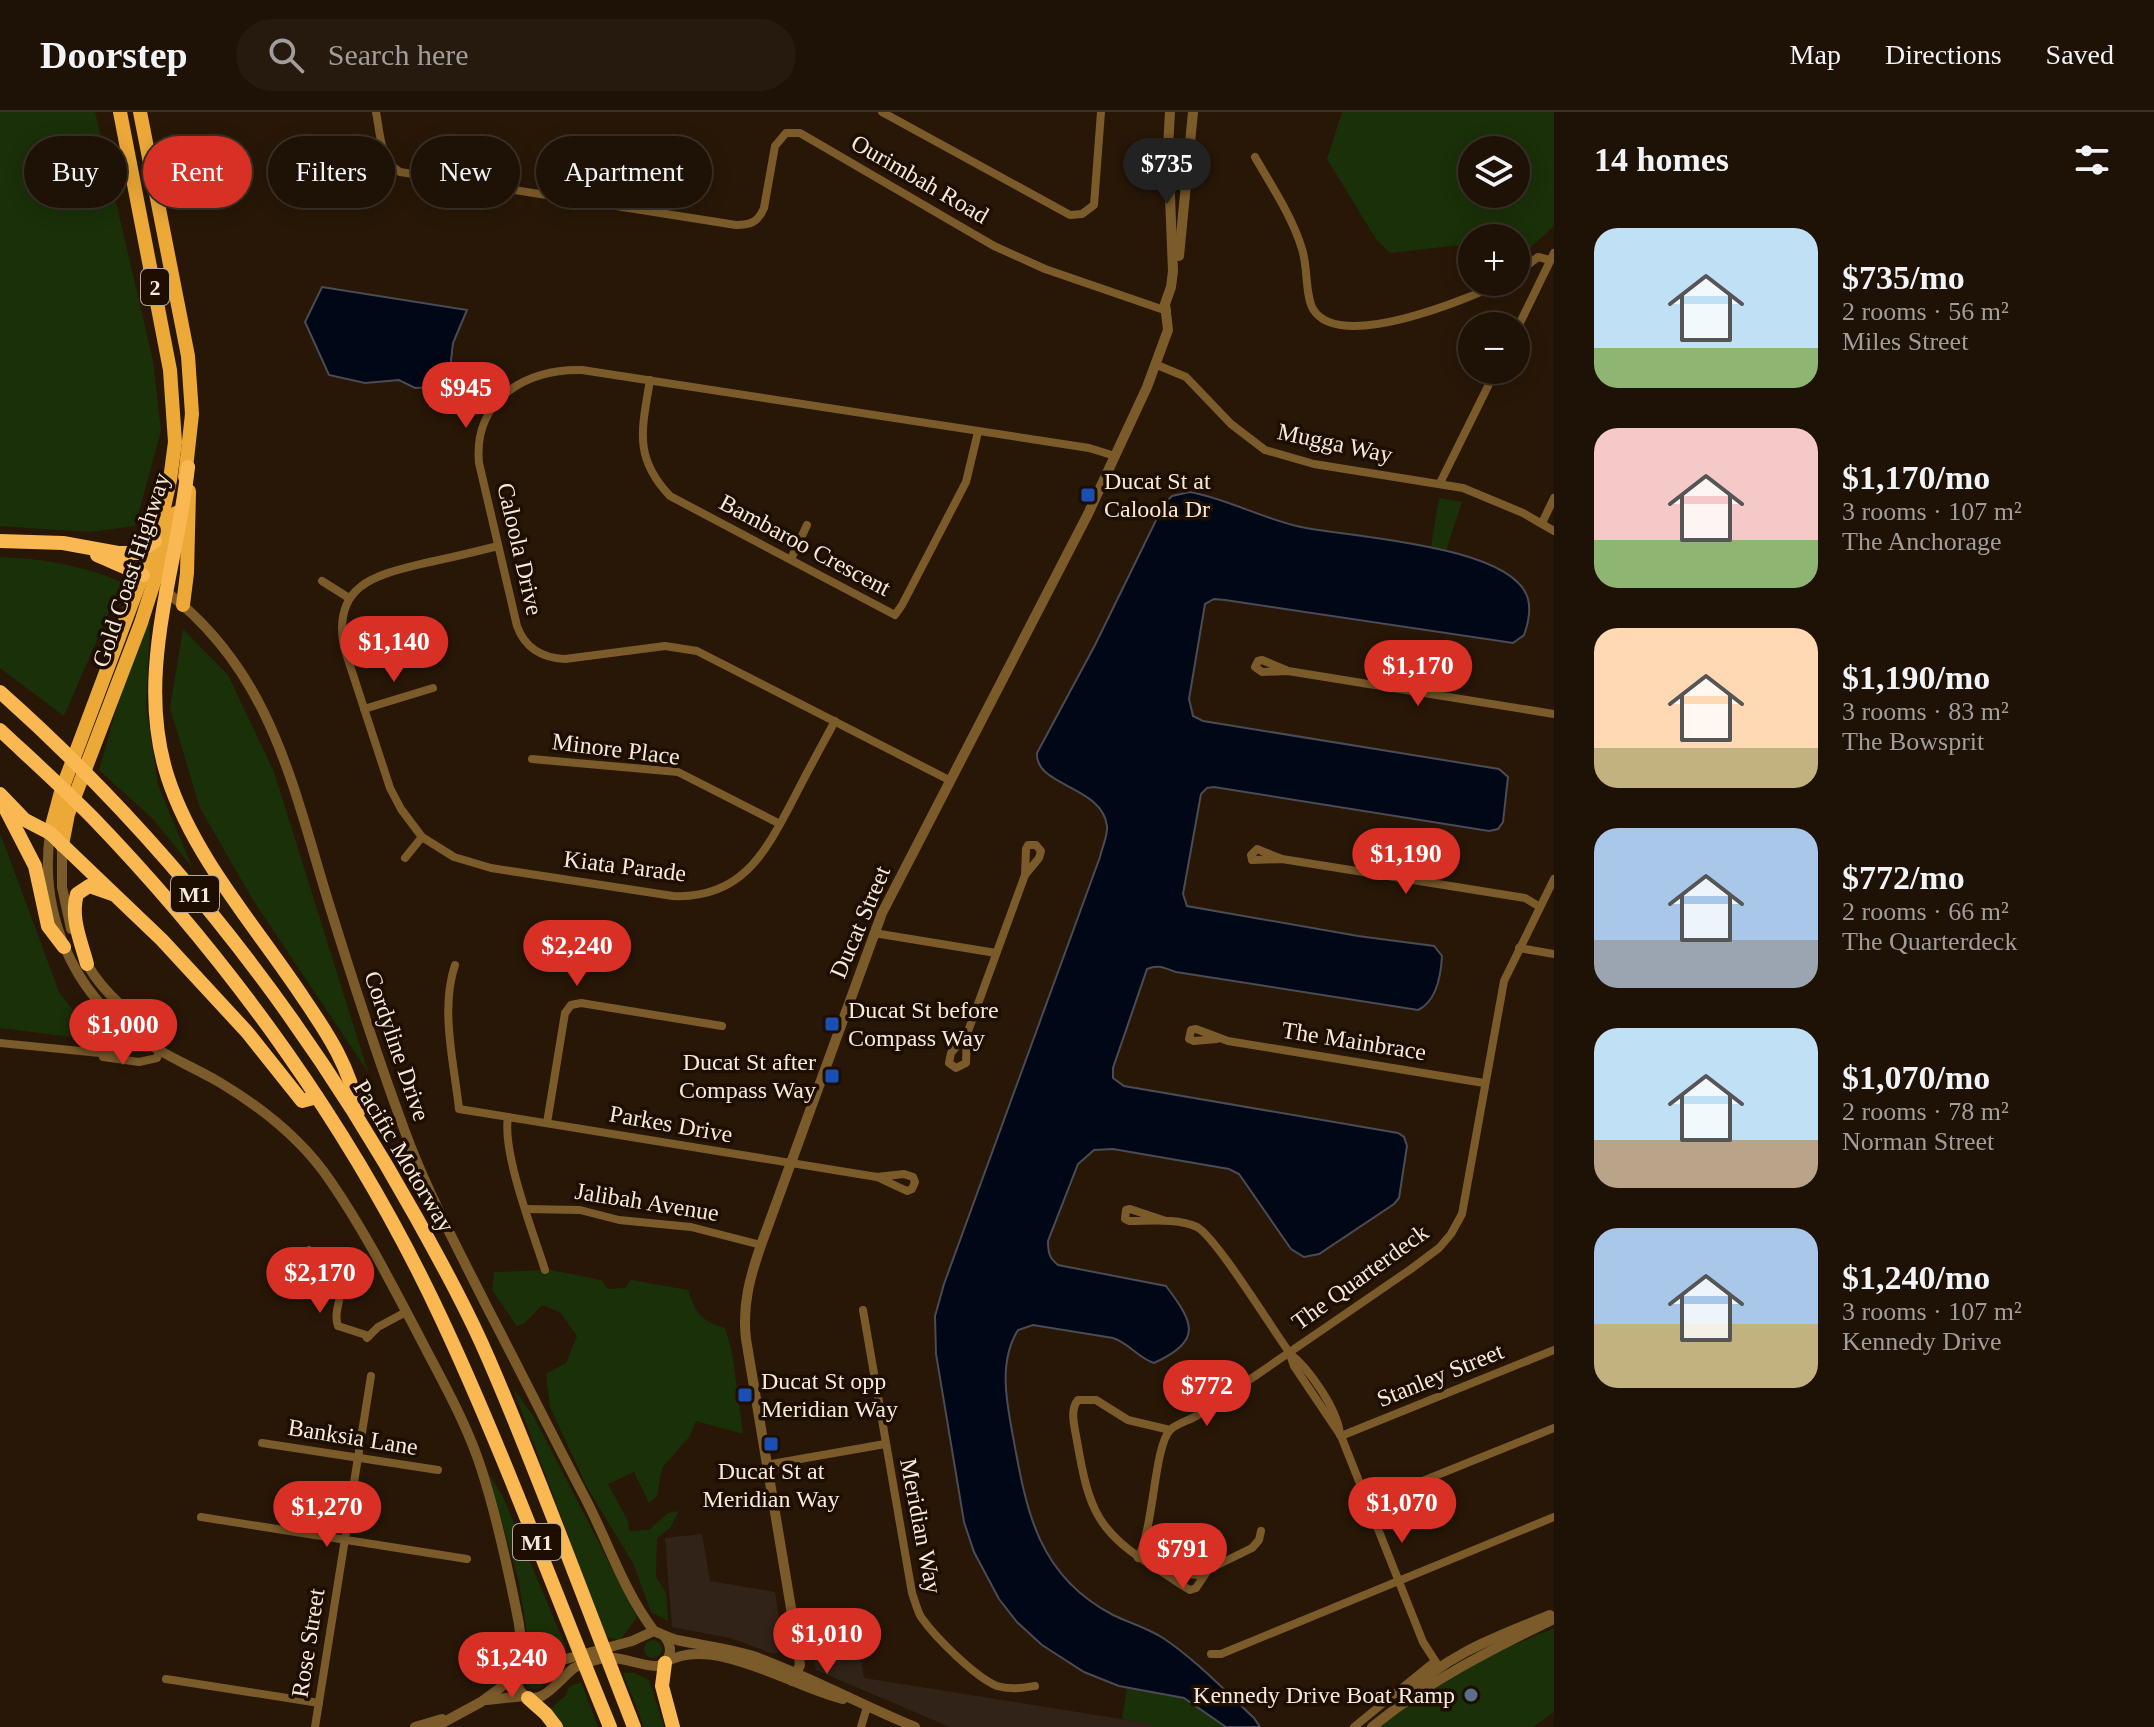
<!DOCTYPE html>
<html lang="en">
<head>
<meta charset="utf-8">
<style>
	body { margin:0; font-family:"Times New Roman",serif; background:#261a0f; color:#f1f3f6; height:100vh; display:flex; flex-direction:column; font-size:30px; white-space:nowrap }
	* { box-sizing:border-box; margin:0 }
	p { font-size:26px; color:#a19d9a }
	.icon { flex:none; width:44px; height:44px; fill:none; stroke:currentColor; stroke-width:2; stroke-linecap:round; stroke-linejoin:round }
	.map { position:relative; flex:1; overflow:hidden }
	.details { display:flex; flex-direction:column; background:#1e1105; width:600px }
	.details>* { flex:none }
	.top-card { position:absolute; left:24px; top:24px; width:760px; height:72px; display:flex; gap:16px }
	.fabs { position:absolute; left:1458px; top:24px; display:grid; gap:16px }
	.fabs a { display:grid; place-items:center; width:72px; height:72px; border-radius:50%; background:#1e1105; box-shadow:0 4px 20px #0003,0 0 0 2px #3c3127; font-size:40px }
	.price { position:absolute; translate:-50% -68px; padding:0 18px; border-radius:28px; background:#d93025; color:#fff; font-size:26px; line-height:52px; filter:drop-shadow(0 2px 4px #0008) }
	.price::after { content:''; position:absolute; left:50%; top:48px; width:24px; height:18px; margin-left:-12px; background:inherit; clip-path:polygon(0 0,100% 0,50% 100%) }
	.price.current { background:#222; color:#fff }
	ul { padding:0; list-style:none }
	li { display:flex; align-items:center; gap:24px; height:200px; padding:0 40px }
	li span { display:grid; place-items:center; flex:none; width:224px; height:160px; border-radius:24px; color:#555 }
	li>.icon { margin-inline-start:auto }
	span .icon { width:96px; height:96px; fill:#fffc; stroke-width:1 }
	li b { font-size:34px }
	h2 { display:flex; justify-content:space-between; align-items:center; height:96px; padding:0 40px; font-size:34px }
	.chip { padding:0 28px; border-radius:36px; background:#1e1105; box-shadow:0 4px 20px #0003,0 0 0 2px #3c3127; font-size:28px; line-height:72px }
	.chip.current { background:#d93025; color:#fff }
	header { display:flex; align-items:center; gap:48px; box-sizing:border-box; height:112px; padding:0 40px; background:#1e1105; border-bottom:2px solid #3c3127 }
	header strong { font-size:38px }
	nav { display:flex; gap:44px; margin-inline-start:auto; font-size:28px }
	.search { width:560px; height:72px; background:#261a0f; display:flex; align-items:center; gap:20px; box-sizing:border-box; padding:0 28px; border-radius:44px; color:#a19d9a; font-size:30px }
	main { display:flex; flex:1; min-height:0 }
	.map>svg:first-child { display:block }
	.commercial { fill:#322319 }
	.green { fill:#1a3009; fill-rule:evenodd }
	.water { fill:#000717; stroke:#4a4b53; stroke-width:2 }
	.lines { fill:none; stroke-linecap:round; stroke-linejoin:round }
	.minor { stroke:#7c5b2a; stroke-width:8 }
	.tertiary { stroke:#7c5b2a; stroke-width:10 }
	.trunk { stroke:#eca938; stroke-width:14 }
	.motorway { stroke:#fab852; stroke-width:14 }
	.transit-dot { fill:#1a4fb4; stroke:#1e0e01; stroke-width:3 }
	.service-dot { fill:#5c6f8a; stroke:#1e0e01; stroke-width:3 }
	.labels { text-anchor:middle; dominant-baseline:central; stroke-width:7; stroke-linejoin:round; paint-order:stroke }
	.shield { fill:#1e0e01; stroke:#b4a79c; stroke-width:2 }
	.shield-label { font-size:22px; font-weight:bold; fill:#f5e9de }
	.street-label { font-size:24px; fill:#f5e9de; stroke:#1e0e01 }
	.poi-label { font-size:24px; fill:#f5e9de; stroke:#1e0e01; text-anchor:start }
</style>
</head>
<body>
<header>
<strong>Doorstep</strong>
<div class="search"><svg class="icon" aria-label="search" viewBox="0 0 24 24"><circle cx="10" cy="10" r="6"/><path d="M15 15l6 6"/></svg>Search here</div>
<nav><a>Map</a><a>Directions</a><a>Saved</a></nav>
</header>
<main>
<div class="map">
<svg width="1554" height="1615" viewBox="0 0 1554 1615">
	<rect width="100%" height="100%" fill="#281707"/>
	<!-- commercial -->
	<g class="commercial">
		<path d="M 702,1422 L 710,1469 L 775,1480 L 783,1531 L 779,1540 L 774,1542 L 730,1526 L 672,1515 L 665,1426 Z"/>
		<path d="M 855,1511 L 864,1566 L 1152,1612 L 1151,1615 L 950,1615 L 816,1558 L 808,1519 Z"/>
	</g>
	<!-- green -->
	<g class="green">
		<path d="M 0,0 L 95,0 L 153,249 L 161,319 L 135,414 L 89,420 L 0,414 Z"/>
		<path d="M 1342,0 L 1554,0 L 1554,114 L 1530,136 L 1516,137 L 1516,126 L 1472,126 L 1472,134 L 1460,133 L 1390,141 L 1376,127 L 1327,47 ZM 1472,38 L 1516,38 L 1516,82 L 1472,82 Z"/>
		<path d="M 1439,386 L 1462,390 L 1446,438 L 1431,435 Z"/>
		<path d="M 0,445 C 45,447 80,453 122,470 L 64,604 L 0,556 Z"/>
		<path d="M 150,510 L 146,594 L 158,673 L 192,755 L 154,708 L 99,658 L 141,511 Z"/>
		<path d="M 183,517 L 228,563 L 274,660 L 368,960 L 253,788 L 200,696 L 170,596 Z"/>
		<path d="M 0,721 L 59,880 L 95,928 L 0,916 Z"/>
		<path d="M 551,1158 L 601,1168 L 608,1177 L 625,1176 L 631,1168 L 688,1178 C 695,1201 703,1210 725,1216 L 732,1240 L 743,1322 L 696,1309 L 690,1324 L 662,1356 L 657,1384 L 649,1391 L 634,1360 L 608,1372 L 628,1409 L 629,1419 L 649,1418 L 668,1401 L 679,1399 L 670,1416 L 657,1426 L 656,1465 L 666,1481 L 668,1509 L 651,1500 L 634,1453 L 587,1375 L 550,1295 L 546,1262 L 566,1251 L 577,1224 L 560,1200 L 542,1193 L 525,1211 L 517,1214 L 492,1178 L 494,1160 Z"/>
		<path d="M 513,1276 L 534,1305 L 637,1505 L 620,1528 L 606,1525 Z"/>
		<path d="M 488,1360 L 503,1385 L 567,1538 L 528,1527 L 519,1470 Z"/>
		<path d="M 1554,1516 L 1554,1600 L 1533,1615 L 1379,1615 L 1420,1583 L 1483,1546 Z"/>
		<circle cx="653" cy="1537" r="9"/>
		<circle cx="535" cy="1567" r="10"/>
		<path d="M 623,1561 L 634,1561 L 649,1568 L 664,1615 L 644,1615 Z"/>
		<path d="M 581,1570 L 598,1615 L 563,1615 L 551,1597 L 566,1583 L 569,1575 Z"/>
		<path d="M 1127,1576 L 1184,1586 L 1226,1615 L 1151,1615 L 1151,1612 L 1122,1607 Z"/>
	</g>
	<!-- water -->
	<g class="water">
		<path d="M 322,175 L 467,198 L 453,231 L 448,274 L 415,276 L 399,268 L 365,271 L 329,263 L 305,210 Z"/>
		<path d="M 1190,380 C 1228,387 1263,407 1301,415 C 1349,425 1514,433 1528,487 C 1531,499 1528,512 1524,523 L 1513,531 L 1225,488 L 1214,487 L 1205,492 L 1189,587 L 1193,604 L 1203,609 L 1499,657 L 1508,665 L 1503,710 L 1498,717 L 1489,719 L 1214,675 L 1207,676 L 1201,682 L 1183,782 L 1187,794 L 1358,824 L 1434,834 L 1442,844 C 1441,863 1437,889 1418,898 L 1176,860 C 1164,856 1159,852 1147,857 L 1113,956 L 1113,966 L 1124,974 L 1398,1021 L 1404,1025 L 1407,1034 L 1399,1086 L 1394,1092 L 1319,1142 L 1304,1145 L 1291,1137 L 1239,1062 L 1229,1057 L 1113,1037 L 1094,1038 L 1078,1052 L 1048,1129 C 1048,1140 1049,1146 1058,1153 L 1166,1174 C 1194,1211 1203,1228 1154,1251 C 1138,1246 1129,1231 1113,1226 L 1033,1213 L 1018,1218 C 999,1248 1006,1287 1012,1319 C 1026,1396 1036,1463 1113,1503 C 1130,1511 1147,1516 1163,1526 C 1196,1548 1225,1579 1254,1606 L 1260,1615 L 1226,1615 L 1184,1586 L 1119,1574 L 1084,1560 L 1042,1533 L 1017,1510 L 999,1487 L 974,1440 L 964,1410 L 936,1242 L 935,1204 L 944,1172 L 1100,745 C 1102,735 1108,724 1107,714 C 1102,673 1035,675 1037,641 L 1095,533 L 1164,392 L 1172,384 Z"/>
	</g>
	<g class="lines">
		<!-- minor -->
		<g class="minor">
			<path d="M 376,0 C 380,20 380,49 400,60 L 736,113 C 751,113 758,110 764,96 L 775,34 L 786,21 L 800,21 L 994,134 L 1045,157 L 1167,199"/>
			<path d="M 882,0 L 1070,103 L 1082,102 L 1094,93 L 1101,0"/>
			<path d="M 1255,45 C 1272,75 1292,104 1302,137 C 1308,155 1305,183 1313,197 C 1339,241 1468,187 1503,170"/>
			<path d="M 1516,162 L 1538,145 L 1550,148"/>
			<path d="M 1516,219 L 1554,141"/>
			<path d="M 1157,253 L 1186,265 L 1231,312 L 1265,338 L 1314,352 L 1463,376 L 1523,401 L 1554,419"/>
			<path d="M 650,268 C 642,317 633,345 670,384 L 895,503 L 902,493 L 966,370 L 978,320"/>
			<path d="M 1440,371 L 1496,258"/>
			<path d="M 1542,411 L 1554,386"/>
			<path d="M 498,434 C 474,440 450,446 425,451 C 376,463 332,472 344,535 L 390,676 L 401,697 L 422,725 L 454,745 L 491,756 L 673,784 C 743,787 766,739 794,686 C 807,660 821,635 835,609"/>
			<path d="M 791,447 L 807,413"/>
			<path d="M 322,469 L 349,486"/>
			<path d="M 1286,558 L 1262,548 L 1258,549 L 1255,555 L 1262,560 L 1288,559 L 1554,602"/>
			<path d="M 364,597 L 433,576"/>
			<path d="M 532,647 L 678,660 L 780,712"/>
			<path d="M 949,668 L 697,539 L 665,534 L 565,547 C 541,546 525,536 517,514 L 479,351 C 473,288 526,256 582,258 L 1089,336 L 1115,344"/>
			<path d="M 405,746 L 422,725"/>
			<path d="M 1282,747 L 1252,748 L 1251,743 L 1257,737 L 1282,747 L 1525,786 L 1540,795"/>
			<path d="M 874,821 L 996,841"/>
			<path d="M 1519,836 L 1554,842"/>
			<path d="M 455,853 C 440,897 454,951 459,997 L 877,1065 L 904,1062 L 913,1065 L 915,1070 L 912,1077 L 907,1079 L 877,1065"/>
			<path d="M 967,922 L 951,941 L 949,951 L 956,956 L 966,951 L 967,922 L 1025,763 L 1039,746 L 1041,739 L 1036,733 L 1028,733 L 1026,737 L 1025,763"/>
			<path d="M 1217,927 L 1194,929 L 1189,927 L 1191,918 L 1196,917 L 1228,929 L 1484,971"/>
			<path d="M 0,931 L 110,942 L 118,940 L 126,933 L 125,916"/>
			<path d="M 103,945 L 139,950 L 157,946 L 159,938"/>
			<path d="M 508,1005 C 502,1041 533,1120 545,1158"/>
			<path d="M 547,1011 L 565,901 L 571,893 L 581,891 L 722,914"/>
			<path d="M 526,1097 L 580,1098 L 619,1108 L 691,1115 L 761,1133"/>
			<path d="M 1166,1109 L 1130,1097 L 1126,1098 L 1125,1107 L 1129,1109 C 1151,1109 1177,1106 1197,1115 C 1215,1124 1273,1218 1289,1240 L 1294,1254 L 1341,1324 L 1423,1530 L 1439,1555"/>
			<path d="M 309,1138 C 329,1154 344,1160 339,1189 C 337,1198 335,1206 338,1214 L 369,1224"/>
			<path d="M 863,1198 L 912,1481 C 915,1489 917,1498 921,1505 C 935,1525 975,1565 997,1574 C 1010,1578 1022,1576 1035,1574"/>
			<path d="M 367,1226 L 378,1215 L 406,1200"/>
			<path d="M 1289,1241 C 1309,1256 1338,1298 1340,1323"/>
			<path d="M 1170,1318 L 1128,1308 L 1096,1288 L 1078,1288 C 1069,1298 1075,1316 1077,1329 C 1089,1399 1097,1420 1159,1458 C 1169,1464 1179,1472 1190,1478 L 1196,1476 L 1210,1455"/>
			<path d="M 1341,1324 L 1554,1238"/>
			<path d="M 262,1331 L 438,1358"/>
			<path d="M 766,1353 L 885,1332"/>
			<path d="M 1368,1391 L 1554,1316"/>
			<path d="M 201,1405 L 467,1447"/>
			<path d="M 1138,1446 C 1154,1416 1154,1335 1170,1318 C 1176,1312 1190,1308 1198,1303 L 1411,1157 L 1439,1136 L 1451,1122 L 1462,1102 L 1504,869 L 1554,767"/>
			<path d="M 1166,1459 L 1197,1463 L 1252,1436 L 1259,1428 L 1261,1419"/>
			<path d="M 1211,1542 L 1221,1542 L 1554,1405"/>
			<path d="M 166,1567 L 319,1591"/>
			<path d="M 315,1615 L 371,1264"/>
			<path d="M 861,1615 L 867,1595"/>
			<path d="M 1354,1615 L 1435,1549"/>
		</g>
		<!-- tertiary -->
		<g class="tertiary">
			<path d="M 1179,144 L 1193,0"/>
			<path d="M 164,478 C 271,558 292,672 329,792 C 354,873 380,954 410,1033 C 432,1089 461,1143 488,1197 C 520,1258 550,1319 582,1380 C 607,1426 622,1477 654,1519"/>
			<path d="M 50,721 C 39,801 72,880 139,926 C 164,943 193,955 219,970 C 261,995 303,1028 331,1070 C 364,1118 391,1171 418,1222 C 441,1267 467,1311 482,1359 C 498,1409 509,1461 519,1512 L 521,1530 L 518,1556"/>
			<path d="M 62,733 L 62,775 L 71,817"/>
			<path d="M 84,846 C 101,881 129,899 157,924 L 159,938"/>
			<path d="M 666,1550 C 714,1522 794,1576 843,1587"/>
			<path d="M 517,1559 C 516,1567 516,1575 523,1582 C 540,1598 562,1564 574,1556 C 583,1551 594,1548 604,1546 C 624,1544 641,1555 660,1554 C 672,1547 673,1534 664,1524"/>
			<path d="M 792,1569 L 800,1553 L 798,1538 L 746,1227 C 742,1193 750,1165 761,1133 L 882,801 L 1088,402 L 1147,275 L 1168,218 L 1165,192 L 1171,175 L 1173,159 L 1168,35 L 1170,0"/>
			<path d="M 1405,1584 C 1449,1541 1494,1526 1550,1503"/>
			<path d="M 487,1588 L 525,1584"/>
			<path d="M 415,1615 L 442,1607"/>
			<path d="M 435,1615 L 481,1590 L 500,1576 L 528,1549 L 566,1547 L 632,1529 L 654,1519 C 662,1522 669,1526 677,1528 C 704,1534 730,1536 756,1545 C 811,1565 861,1593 915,1615"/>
			<path d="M 1372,1615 C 1427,1570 1490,1538 1554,1507"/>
		</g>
		<!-- trunk -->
		<g class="trunk">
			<path d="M 140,0 L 188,244 L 192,302 L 185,365"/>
			<path d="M 183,493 L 187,461 L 189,379"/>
			<path d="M 50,721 L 61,680 L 159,419 L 170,368 L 175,330 L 170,258 L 120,0"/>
			<path d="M 62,733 L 68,702 L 141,511 L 176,401"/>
		</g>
		<!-- motorway -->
		<g class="motorway">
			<path d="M 188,355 C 177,457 134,563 168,666 C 194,746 258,817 304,887 C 328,922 351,957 358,1000"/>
			<path d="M 0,429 L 63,431 L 118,441 L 138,441 L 155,429"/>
			<path d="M 97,443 L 143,463"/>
			<path d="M 0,580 C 168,729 307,909 416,1105 C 442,1152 468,1199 489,1248 C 541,1368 586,1493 634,1615"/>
			<path d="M 0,618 C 31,647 62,675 92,705 C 233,851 356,1023 442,1208 C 504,1341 554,1479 610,1615"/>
			<path d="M 0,682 L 25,708 L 50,721 L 162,828 L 247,920 L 302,989 L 317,985"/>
			<path d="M 4,694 L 35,754 L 48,814 L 64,835"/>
			<path d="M 87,852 C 81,829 70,806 77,782 L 89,774 L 112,782"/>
			<path d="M 665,1551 L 662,1574 L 673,1615"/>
			<path d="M 528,1586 L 546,1602 L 556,1615"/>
		</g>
	</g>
	<!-- markers -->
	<g class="transit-dot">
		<rect x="1080" y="375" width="16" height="16" rx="4"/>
		<rect x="824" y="904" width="16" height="16" rx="4"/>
		<rect x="824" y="956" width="16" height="16" rx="4"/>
		<rect x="737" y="1275" width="16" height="16" rx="4"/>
		<rect x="763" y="1324" width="16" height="16" rx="4"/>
	</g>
	<circle class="service-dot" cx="1471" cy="1583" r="8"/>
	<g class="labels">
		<!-- shield labels -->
		<g class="shield">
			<rect x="141" y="157" width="28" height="36" rx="6"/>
			<rect x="171" y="764" width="48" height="36" rx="6"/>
			<rect x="513" y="1412" width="48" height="36" rx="6"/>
		</g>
		<g class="shield-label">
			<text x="155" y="175">2</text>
			<text x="195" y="782">M1</text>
			<text x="537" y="1430">M1</text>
		</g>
		<!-- street labels -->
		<g class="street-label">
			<text transform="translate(920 67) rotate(30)">Ourimbah Road</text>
			<text transform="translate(1335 331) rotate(12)">Mugga Way</text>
			<text transform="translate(805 433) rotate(28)">Bambaroo Crescent</text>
			<text transform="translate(520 437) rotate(77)">Caloola Drive</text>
			<text transform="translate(131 458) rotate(-72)">Gold Coast Highway</text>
			<text transform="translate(616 637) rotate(7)">Minore Place</text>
			<text transform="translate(625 754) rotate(7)">Kiata Parade</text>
			<text transform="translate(860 810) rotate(-67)">Ducat Street</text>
			<text transform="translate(1354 929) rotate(9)">The Mainbrace</text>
			<text transform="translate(397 934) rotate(71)">Cordyline Drive</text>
			<text transform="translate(671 1012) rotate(10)">Parkes Drive</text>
			<text transform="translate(404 1044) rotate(59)">Pacific Motorway</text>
			<text transform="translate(647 1090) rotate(9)">Jalibah Avenue</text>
			<text transform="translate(1360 1165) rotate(-36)">The Quarterdeck</text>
			<text transform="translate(1440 1263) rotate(-22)">Stanley Street</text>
			<text transform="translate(353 1325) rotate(9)">Banksia Lane</text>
			<text transform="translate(921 1414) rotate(79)">Meridian Way</text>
			<text transform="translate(308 1531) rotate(-81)">Rose Street</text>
		</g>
		<!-- poi labels -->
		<g class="poi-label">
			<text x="1104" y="369">Ducat St at<tspan x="1104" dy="28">Caloola Dr</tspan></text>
			<text x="848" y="898">Ducat St before<tspan x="848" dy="28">Compass Way</tspan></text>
			<text x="816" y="950" text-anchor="end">Ducat St after<tspan x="816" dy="28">Compass Way</tspan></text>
			<text x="761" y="1269">Ducat St opp<tspan x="761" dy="28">Meridian Way</tspan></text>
			<text x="771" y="1359" text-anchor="middle">Ducat St at<tspan x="771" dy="28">Meridian Way</tspan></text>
			<text x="1455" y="1583" text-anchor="end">Kennedy Drive Boat Ramp</text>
		</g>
	</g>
</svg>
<div class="fabs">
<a><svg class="icon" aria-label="layers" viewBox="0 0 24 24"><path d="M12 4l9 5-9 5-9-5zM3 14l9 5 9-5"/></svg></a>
<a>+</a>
<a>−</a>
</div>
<b class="price current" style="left:1167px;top:94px">$735</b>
<b class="price" style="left:466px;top:318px">$945</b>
<b class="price" style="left:394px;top:572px">$1,140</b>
<b class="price" style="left:1418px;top:596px">$1,170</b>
<b class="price" style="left:1406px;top:784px">$1,190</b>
<b class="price" style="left:577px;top:876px">$2,240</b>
<b class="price" style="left:123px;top:955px">$1,000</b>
<b class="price" style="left:320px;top:1203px">$2,170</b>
<b class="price" style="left:1207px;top:1316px">$772</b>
<b class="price" style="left:1402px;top:1433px">$1,070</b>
<b class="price" style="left:327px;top:1437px">$1,270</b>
<b class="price" style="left:1183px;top:1479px">$791</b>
<b class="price" style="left:827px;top:1564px">$1,010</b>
<b class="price" style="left:512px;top:1588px">$1,240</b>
<div class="top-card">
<a class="chip">Buy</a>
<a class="chip current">Rent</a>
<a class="chip">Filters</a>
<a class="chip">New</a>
<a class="chip">Apartment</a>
</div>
</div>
<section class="details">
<h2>14 homes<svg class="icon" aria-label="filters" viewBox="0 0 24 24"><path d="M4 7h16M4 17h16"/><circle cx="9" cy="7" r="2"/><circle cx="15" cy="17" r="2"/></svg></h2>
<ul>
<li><span style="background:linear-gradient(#bfe0f5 75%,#8fb573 0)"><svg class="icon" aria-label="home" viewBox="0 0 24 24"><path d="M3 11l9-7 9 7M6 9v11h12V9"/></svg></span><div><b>$735/mo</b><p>2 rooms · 56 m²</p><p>Miles Street</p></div></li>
<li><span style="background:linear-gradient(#f6c9c9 70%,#8fb573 0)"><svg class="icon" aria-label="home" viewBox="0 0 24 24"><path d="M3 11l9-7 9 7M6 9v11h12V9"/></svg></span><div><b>$1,170/mo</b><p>3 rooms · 107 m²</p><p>The Anchorage</p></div></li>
<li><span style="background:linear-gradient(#ffd9b3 75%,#c2b280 0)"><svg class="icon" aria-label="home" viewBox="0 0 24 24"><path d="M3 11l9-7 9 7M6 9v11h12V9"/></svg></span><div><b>$1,190/mo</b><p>3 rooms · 83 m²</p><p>The Bowsprit</p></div></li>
<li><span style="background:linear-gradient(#a9c7e8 70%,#9aa5b1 0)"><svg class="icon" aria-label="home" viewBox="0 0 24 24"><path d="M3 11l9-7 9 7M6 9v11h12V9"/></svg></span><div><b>$772/mo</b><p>2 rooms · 66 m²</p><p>The Quarterdeck</p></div></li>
<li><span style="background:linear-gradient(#bfe0f5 70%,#b9a48a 0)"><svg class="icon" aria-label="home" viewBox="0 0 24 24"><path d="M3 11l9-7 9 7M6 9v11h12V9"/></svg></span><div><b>$1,070/mo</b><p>2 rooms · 78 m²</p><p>Norman Street</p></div></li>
<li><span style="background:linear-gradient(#a9c7e8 60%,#c2b280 0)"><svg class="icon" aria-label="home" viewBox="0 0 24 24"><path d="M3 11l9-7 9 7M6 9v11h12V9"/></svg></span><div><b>$1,240/mo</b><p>3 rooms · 107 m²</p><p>Kennedy Drive</p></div></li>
</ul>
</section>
</main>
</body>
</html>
